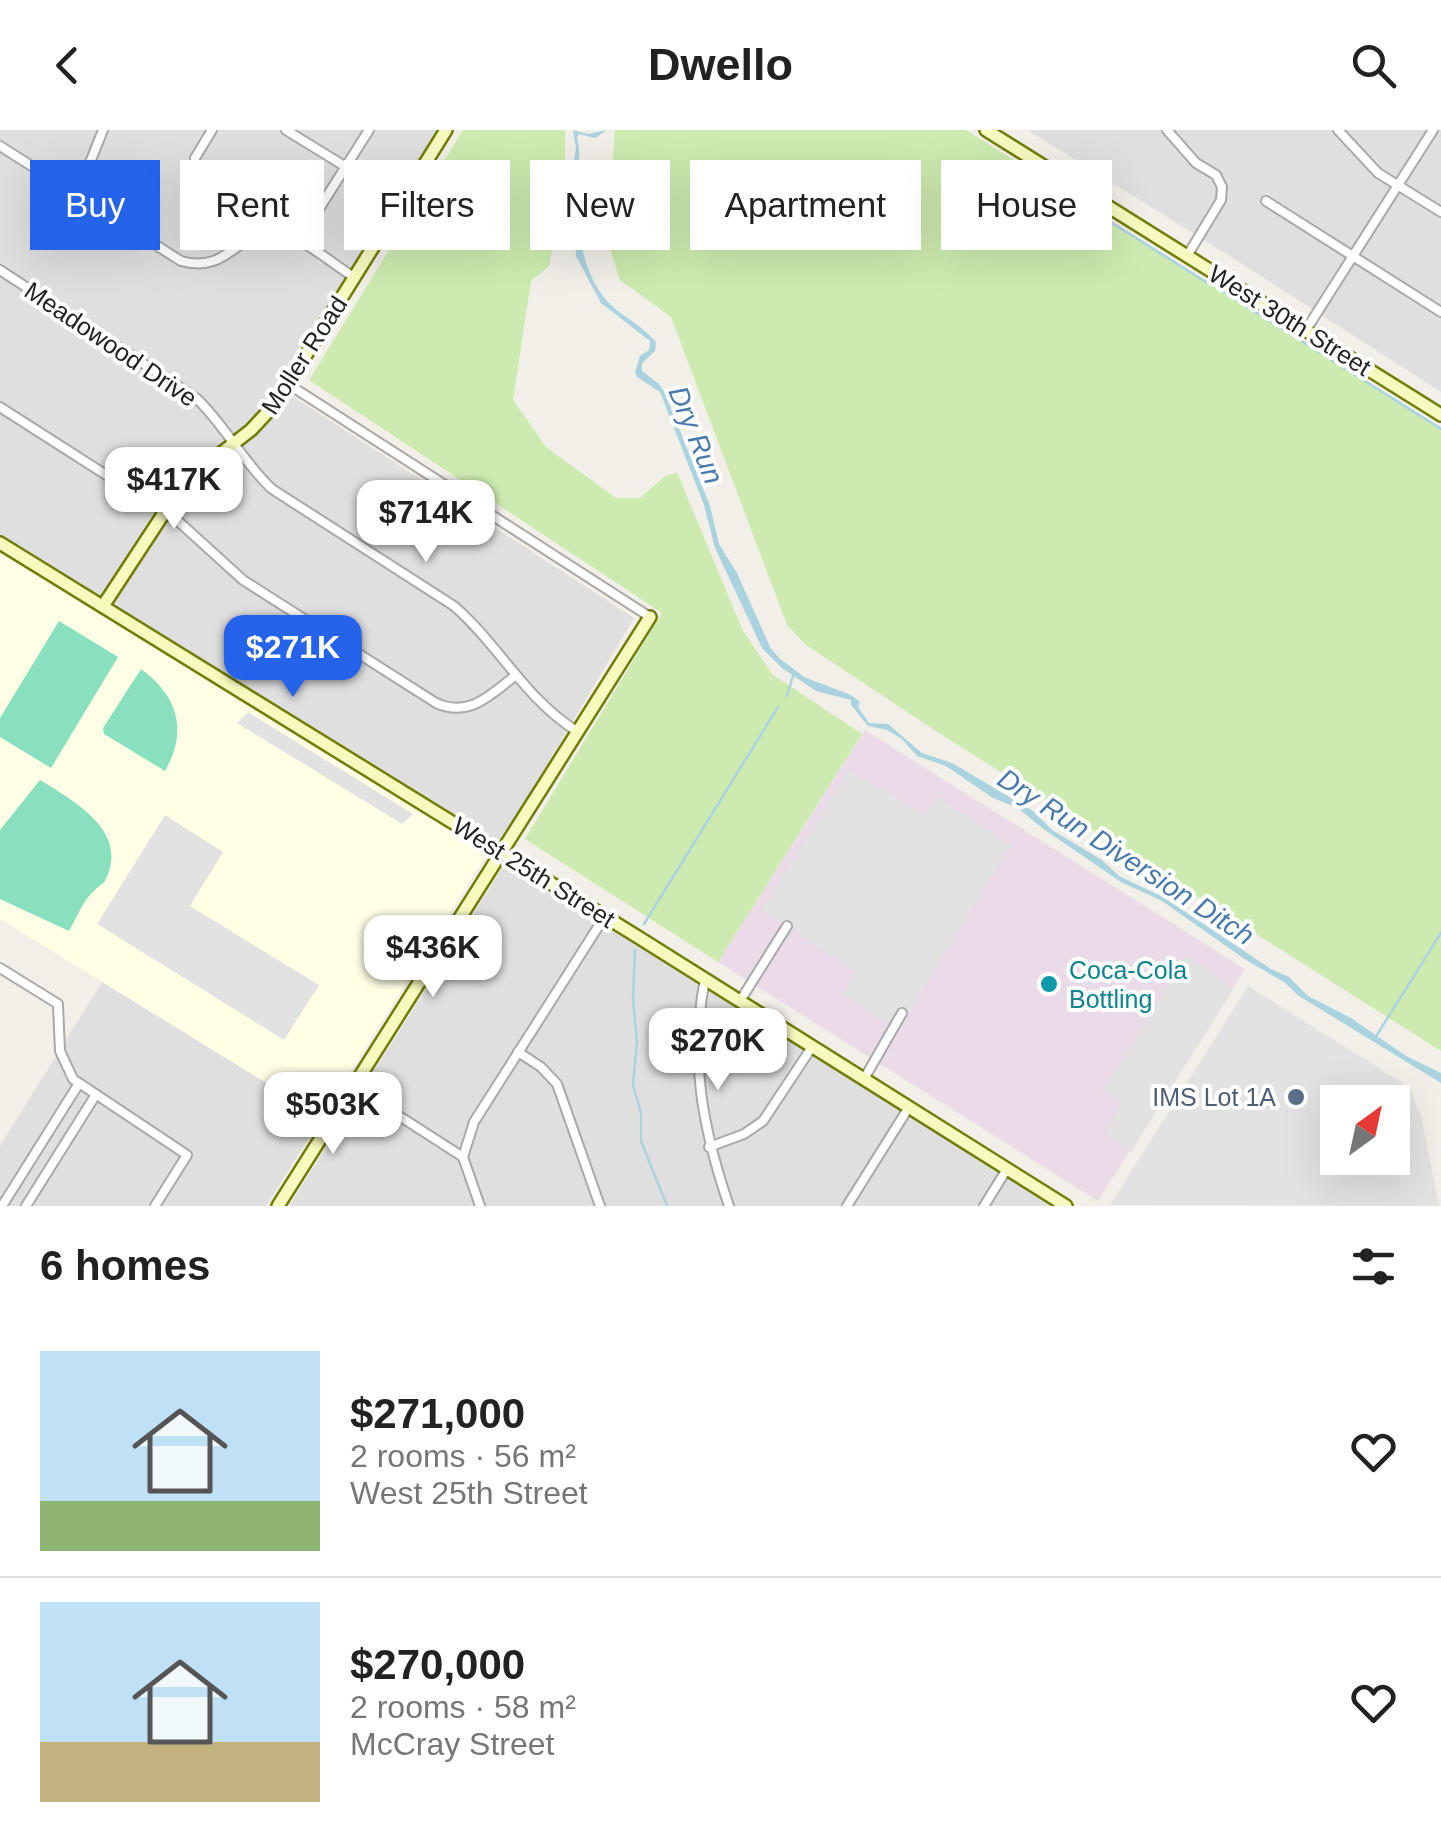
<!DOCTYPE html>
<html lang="en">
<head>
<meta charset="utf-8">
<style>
	body { margin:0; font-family:Arial,sans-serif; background:#f2f2f2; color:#222; height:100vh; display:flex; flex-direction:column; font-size:38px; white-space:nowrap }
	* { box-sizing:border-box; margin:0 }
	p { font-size:32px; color:#767676 }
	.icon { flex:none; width:55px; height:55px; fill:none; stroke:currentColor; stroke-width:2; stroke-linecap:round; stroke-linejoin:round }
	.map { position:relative; height:1076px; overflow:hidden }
	.details { display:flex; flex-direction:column; background:#fff; flex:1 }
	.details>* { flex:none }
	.banner { position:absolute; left:30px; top:30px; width:1382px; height:90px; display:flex; gap:20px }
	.needle { width:65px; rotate:33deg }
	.fabs { position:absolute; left:1320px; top:955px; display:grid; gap:20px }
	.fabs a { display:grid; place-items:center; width:90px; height:90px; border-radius:0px; background:#fff; box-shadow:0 10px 40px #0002; font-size:50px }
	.price { position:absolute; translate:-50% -85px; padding:0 22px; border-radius:20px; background:#fff; color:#222; font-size:32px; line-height:65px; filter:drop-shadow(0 2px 5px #0008) }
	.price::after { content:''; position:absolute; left:50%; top:60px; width:30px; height:22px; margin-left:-15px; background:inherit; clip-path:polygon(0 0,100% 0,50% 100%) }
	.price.on { background:#2563eb; color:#fff }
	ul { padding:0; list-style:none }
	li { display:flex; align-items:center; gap:30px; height:250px; padding:0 40px }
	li+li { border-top:2px solid #e0e0e0 }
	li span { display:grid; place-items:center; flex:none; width:280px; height:200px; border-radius:0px; color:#555 }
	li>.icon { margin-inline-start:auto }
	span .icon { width:120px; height:120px; fill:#fffc; stroke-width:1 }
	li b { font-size:42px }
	h2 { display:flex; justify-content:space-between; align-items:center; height:120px; padding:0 40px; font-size:42px }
	.chip { padding:0 35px; border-radius:0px; background:#fff; box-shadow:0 10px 40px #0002; font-size:35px; line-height:90px }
	.chip.on { background:#2563eb; color:#fff }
	header { display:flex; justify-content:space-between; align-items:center; height:130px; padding:0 40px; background:#fff; font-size:45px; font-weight:700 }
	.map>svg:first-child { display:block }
	.residential { fill:#e0dfdf }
	.industrial { fill:#ebdbe8 }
	.education { fill:#ffffe5 }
	.grass { fill:#cdebb0 }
	.pitch { fill:#88e0be }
	.parking { fill:#e2e2e2; fill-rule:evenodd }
	.water { fill:#aad3df }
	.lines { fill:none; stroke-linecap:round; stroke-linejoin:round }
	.stream { stroke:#aad3df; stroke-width:2.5 }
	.street-casing { stroke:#a9a9a9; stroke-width:12 }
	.secondary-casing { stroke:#707d05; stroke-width:16 }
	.street { stroke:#fff; stroke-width:8 }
	.secondary { stroke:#f7fabf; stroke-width:11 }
	.culture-dot { fill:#0f9aa8; stroke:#fff; stroke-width:4 }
	.service-dot { fill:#5c6f8a; stroke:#fff; stroke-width:4 }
	.labels { text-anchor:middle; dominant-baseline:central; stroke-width:8; stroke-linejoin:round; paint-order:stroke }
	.street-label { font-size:25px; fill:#222; stroke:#fff }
	.culture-label { font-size:25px; fill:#0d838f; stroke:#fff; text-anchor:start }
	.service-label { font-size:25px; fill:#4e5e75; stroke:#fff; text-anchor:end }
	.water-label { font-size:28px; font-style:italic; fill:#4a7aab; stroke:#fff }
</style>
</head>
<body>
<header><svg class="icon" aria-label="back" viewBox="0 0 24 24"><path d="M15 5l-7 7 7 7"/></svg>Dwello<svg class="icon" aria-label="search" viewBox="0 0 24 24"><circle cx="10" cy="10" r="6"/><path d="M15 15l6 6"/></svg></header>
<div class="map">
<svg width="1441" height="1076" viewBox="0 0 1441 1076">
	<rect width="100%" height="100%" fill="#f2efe9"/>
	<!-- residential -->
	<g class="residential">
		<path d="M 0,0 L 441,0 L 280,258 L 634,488 L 501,712 L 0,405 Z"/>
		<path d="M 1027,0 L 1441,0 L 1441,262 L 1228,125 Z"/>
		<path d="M 506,732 L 1051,1076 L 289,1076 Z"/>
		<path d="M 102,852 L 322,987 L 266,1076 L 0,1076 L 0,1016 Z"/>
	</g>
	<!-- industrial -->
	<path class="industrial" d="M 865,600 L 1245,839 L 1098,1071 L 718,832 Z"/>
	<!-- education -->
	<path class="education" d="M 0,422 L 488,722 L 322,987 L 0,789 Z"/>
	<!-- grass -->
	<g class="grass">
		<path d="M 463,0 L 565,0 L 565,48 L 549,136 L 531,151 L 513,270 L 546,317 L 616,368 L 640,368 L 664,347 L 677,342 L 742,499 L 772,544 L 862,604 L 718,832 L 525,709 L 662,483 L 309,250 Z"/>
		<path d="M 615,0 L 966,0 L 1441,300 L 1441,921 L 936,601 L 806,515 L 787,495 L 671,187 L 620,150 L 607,110 Z"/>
	</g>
	<!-- pitch -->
	<g class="pitch">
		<path d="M 59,491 L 118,527 L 51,638 L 0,607 L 0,588 Z"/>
		<path d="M 141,539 C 178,566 188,601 165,641 L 104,604 L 103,598 Z"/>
		<path d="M 40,650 C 74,671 131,702 105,751 C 102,755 97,757 94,761 C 83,770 76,789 69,801 L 0,769 L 0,700 Z"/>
	</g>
	<!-- parking -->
	<g class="parking">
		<path d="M 248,582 L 413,684 L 402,694 L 237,593 Z"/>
		<path d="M 849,640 L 923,685 L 937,667 L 1011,715 L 898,900 L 844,865 L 855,841 L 762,780 Z"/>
		<path d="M 165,685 L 223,722 L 190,776 L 319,855 L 284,910 L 97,794 Z"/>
		<path d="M 1187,826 L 1234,858 L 1131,1022 L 1105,1004 L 1122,973 L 1103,960 Z"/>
		<path d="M 1248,856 L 1409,957 L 1421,986 L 1439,1076 L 1110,1075 ZM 1338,972 L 1392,972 L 1392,1028 L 1338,1028 Z"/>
	</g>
	<!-- water -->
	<path class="water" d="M 573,0 L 588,4 L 607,0 L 595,8 L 579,4 L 577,7 C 581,23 579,37 577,53 C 575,91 581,143 608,172 C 622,187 642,195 656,212 L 655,221 L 642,233 L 642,241 L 659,254 L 665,263 L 710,376 L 719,414 L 737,443 L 770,517 L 779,528 L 804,547 L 851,565 L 860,572 L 858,577 L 869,593 L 888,594 L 922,623 L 952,633 L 1033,681 L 1052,700 L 1102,730 L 1119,746 L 1163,767 L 1271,839 L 1289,847 L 1308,866 L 1351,888 L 1406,926 L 1441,943 L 1441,953 L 1299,866 L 1284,852 L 1246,830 L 1162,771 L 1121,752 L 1042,698 L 1018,678 L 993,668 L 946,636 L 917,626 L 902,609 L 887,600 L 868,596 L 851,575 L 851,570 L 816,561 L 782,538 L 762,518 L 715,418 L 704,375 L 660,262 L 637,247 L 635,242 L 640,226 L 649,220 L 650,211 L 601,173 L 576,126 L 571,50 L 576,18 Z"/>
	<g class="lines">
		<!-- stream -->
		<g class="stream">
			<path d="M 1090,79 L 1206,152"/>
			<path d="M 1222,161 L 1441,299"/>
			<path d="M 787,566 L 793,546"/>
			<path d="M 644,794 L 778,577"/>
			<path d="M 635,820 L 633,870 L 637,912 L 633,955 L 641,983 L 641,1011 L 667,1076"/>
			<path d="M 1375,908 L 1441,803"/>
		</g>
		<defs>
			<g id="street">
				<path d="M 286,0 L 346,37"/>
				<path d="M 1167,0 L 1196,33 L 1216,45 L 1222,57 L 1221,70 L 1187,126"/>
				<path d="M 1338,0 L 1378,43 L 1441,82"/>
				<path d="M 0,16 L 181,131 C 232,145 239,94 281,104 C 306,110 333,134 355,148"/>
				<path d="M 195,28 L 212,0"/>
				<path d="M 73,63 L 91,30 L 103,0"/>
				<path d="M 1266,71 L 1441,182"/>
				<path d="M 298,112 L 369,0"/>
				<path d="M 0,140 L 196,268 C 225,295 242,331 272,359 L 454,476 C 500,516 524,568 578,602"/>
				<path d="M 1306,200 L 1433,0"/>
				<path d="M 288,254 L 650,487"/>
				<path d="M 0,277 L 178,391 L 243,450 L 436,573 C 469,588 490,565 515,546"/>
				<path d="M 0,838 L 58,874 L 60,921 L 73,949 L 187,1025 L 155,1076"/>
				<path d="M 705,849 C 689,929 703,1000 729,1076"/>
				<path d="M 740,871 L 787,796"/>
				<path d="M 518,922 L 541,937 L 557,954 L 600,1076"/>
				<path d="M 864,949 L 902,883"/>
				<path d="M 354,957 L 463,1027 L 480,1076"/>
				<path d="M 709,1017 L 744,1004 L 763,991 L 812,917"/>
				<path d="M 463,1027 L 474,992 L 605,786"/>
				<path d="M 2,1076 L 78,955"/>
				<path d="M 26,1076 L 95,966"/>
				<path d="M 847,1076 L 909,977"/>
				<path d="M 984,1076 L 1007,1039"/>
			</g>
			<g id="secondary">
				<path d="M 986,0 L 1441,285"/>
				<path d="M 0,413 L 638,807 L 1066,1076"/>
				<path d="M 103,476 L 185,351 L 251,300 L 276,273 L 446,0"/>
				<path d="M 278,1076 L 650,487"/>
			</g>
		</defs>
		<!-- street casing -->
		<use href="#street" class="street-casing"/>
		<!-- secondary casing -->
		<use href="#secondary" class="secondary-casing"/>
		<!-- street -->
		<use href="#street" class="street"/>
		<!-- secondary -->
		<use href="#secondary" class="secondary"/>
	</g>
	<!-- markers -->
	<circle class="culture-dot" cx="1049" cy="854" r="10"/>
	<circle class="service-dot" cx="1296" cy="967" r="10"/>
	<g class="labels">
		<!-- street labels -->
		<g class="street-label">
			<text transform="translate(1290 190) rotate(32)">West 30th Street</text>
			<text transform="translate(111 214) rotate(34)">Meadowood Drive</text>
			<text transform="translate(304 225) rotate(-57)">Moller Road</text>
			<text transform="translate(534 742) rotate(32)">West 25th Street</text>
		</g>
		<!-- culture labels -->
		<g class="culture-label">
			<text x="1069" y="840">Coca-Cola<tspan x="1069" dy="29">Bottling</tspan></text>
		</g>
		<!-- service labels -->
		<g class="service-label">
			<text x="1276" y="967">IMS Lot 1A</text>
		</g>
		<!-- water labels -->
		<g class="water-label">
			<text transform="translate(696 305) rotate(68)">Dry Run</text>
			<text transform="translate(1126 727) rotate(33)">Dry Run Diversion Ditch</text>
		</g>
	</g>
</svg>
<div class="fabs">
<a><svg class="needle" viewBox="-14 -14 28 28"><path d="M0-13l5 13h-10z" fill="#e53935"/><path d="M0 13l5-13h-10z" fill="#767676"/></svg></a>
</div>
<b class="price" style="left:174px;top:402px">$417K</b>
<b class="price" style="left:426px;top:435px">$714K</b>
<b class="price on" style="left:293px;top:570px">$271K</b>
<b class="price" style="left:433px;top:870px">$436K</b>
<b class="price" style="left:718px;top:963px">$270K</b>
<b class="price" style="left:333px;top:1027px">$503K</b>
<div class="banner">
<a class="chip on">Buy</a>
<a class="chip">Rent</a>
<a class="chip">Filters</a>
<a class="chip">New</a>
<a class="chip">Apartment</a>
<a class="chip">House</a>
</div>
</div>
<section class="details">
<h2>6 homes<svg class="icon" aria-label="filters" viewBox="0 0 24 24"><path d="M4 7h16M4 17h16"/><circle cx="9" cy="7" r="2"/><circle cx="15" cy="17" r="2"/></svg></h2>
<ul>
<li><span style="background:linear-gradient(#bfe0f5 75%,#8fb573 0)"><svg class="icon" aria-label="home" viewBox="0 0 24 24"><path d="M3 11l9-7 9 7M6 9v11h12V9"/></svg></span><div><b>$271,000</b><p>2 rooms · 56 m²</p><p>West 25th Street</p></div><svg class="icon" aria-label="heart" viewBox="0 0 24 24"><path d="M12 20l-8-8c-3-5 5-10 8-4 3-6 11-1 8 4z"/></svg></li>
<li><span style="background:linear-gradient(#bfe0f5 70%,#c2b280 0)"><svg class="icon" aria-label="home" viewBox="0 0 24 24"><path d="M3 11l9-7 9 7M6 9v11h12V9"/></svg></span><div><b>$270,000</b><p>2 rooms · 58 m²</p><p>McCray Street</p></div><svg class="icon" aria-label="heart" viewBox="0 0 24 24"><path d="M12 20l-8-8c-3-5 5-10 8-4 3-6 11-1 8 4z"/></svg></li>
</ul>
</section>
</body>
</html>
